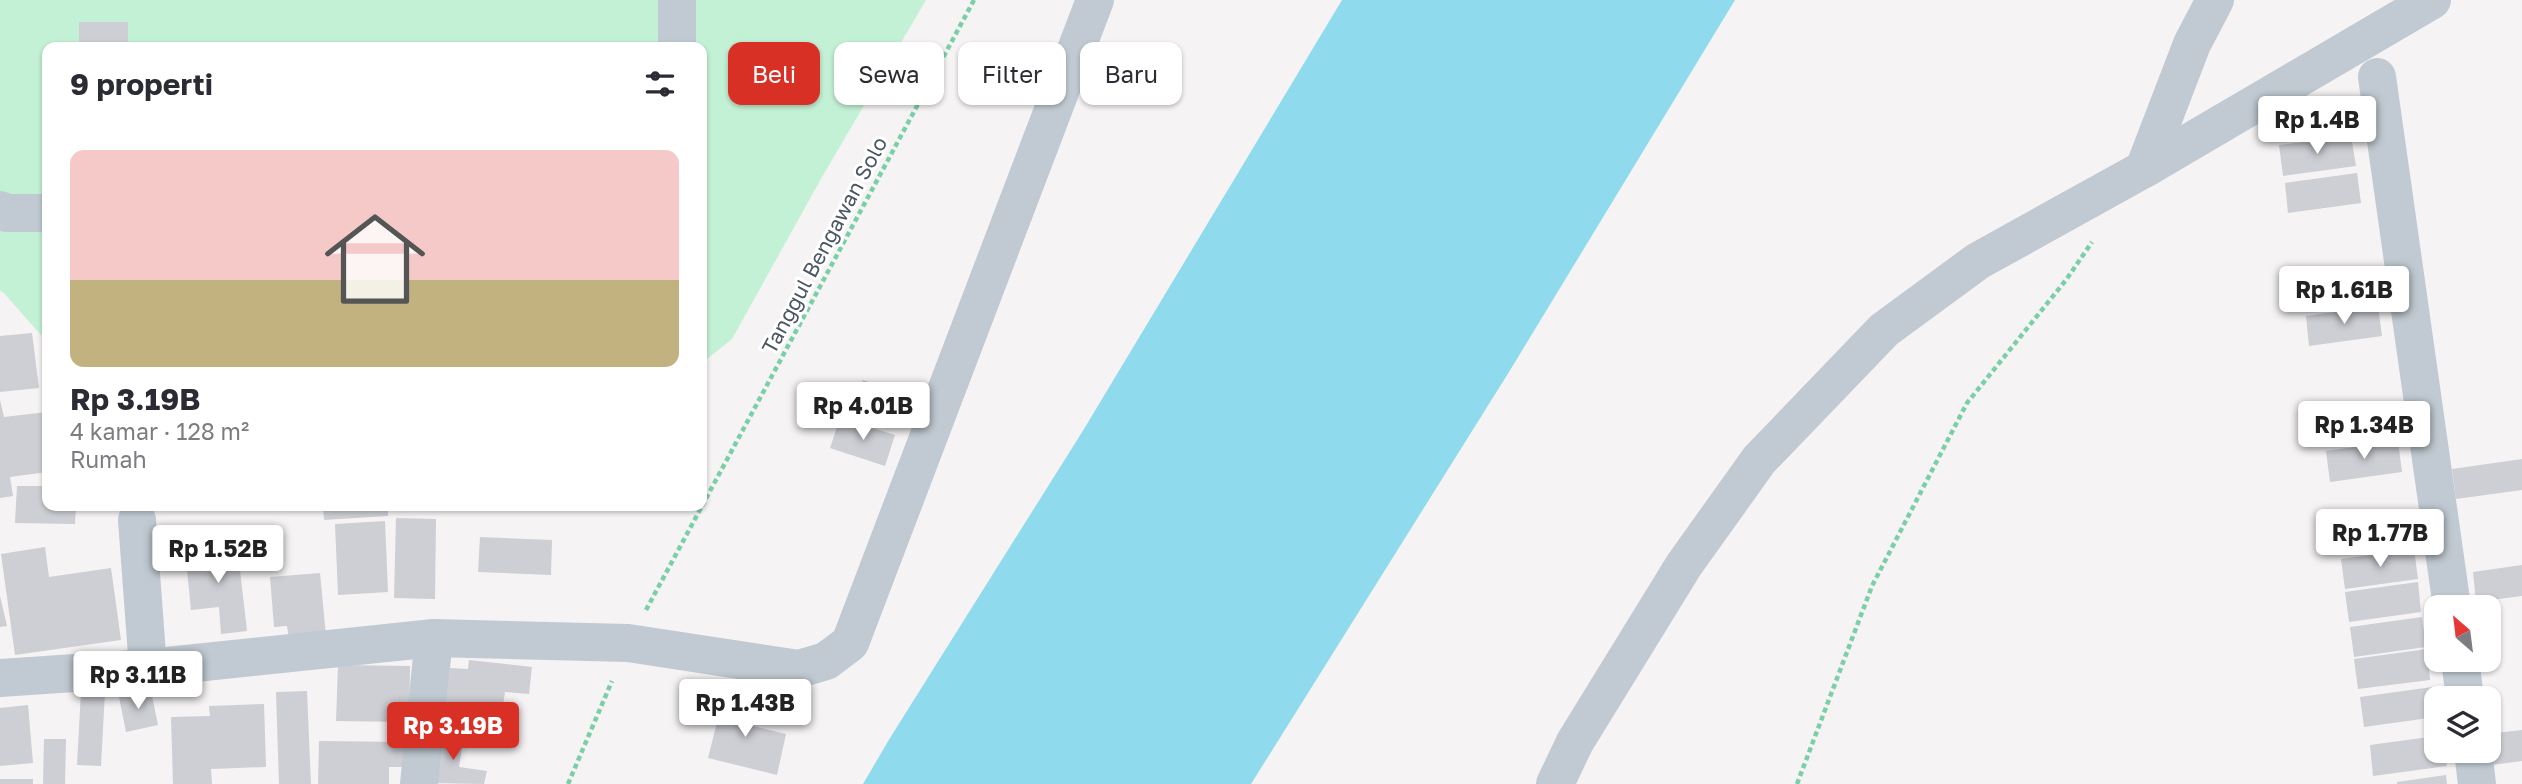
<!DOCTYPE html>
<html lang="id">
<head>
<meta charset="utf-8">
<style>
	body { margin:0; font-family:"Golos Text",sans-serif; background:#f7f7f7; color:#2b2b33; height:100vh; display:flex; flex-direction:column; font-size:26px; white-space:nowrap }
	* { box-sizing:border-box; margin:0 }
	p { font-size:23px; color:#7c7c81 }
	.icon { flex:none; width:38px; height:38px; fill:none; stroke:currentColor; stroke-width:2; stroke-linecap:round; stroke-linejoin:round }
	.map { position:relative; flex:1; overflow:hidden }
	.sheet { position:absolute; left:42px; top:42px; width:665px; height:469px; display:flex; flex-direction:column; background:#fff; border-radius:14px; box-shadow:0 2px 5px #0004 }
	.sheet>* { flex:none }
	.guide { position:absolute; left:728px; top:42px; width:665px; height:63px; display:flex; gap:14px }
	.needle { width:46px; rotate:332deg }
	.fabs { position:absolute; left:2424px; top:595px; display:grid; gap:14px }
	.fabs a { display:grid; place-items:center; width:77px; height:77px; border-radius:14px; background:#fff; box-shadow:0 2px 5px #0004; font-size:35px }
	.price { position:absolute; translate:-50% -60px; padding:0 16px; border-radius:7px; background:#fff; color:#222; font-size:23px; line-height:46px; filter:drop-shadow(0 2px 4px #0008) }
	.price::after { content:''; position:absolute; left:50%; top:42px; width:21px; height:16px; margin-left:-10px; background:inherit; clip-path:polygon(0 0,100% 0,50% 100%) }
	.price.active { background:#d93025; color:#fff }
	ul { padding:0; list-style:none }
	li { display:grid; align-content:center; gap:14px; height:371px; padding:0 28px }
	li+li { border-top:2px solid #e1e1e2 }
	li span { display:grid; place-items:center; height:217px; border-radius:14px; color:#555 }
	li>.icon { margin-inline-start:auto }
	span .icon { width:126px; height:126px; fill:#fffc; stroke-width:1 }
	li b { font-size:30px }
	h2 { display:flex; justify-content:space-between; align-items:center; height:84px; padding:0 28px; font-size:30px }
	.tag { padding:0 24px; border-radius:14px; background:#fff; box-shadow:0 2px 5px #0004; font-size:24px; line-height:63px }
	.tag.active { background:#d93025; color:#fff }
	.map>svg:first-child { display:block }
	.green { fill:#c3f1d5 }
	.water { fill:#90daee }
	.building { fill:#cdcfd5 }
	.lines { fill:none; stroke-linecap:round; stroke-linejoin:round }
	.path { stroke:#7ad0a6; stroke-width:4.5; stroke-dasharray:5 3.5; stroke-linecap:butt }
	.street { stroke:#c1cad2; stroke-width:38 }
	.labels { text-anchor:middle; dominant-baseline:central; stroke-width:6; stroke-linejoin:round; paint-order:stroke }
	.street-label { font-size:21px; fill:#4a5661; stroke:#fff }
</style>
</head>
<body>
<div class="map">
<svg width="2522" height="784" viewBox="0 0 2522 784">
	<rect width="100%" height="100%" fill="#f5f3f3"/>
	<!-- green -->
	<path class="green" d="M 0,0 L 926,0 L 822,177 L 732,339 L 702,363 L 702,47 L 47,47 L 47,342 L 3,292 L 0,291 Z"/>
	<!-- water -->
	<path class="water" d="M 1342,0 L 1735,0 L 1509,372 L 1251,784 L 863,784 L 890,738 L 1084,429 Z"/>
	<!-- building -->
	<g class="building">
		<rect x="79" y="22" width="49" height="25"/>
		<path d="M 2351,136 L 2356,166 L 2283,176 L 2279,145 Z"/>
		<path d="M 2357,173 L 2361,203 L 2288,213 L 2285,183 Z"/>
		<path d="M 2378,306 L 2382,336 L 2309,346 L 2306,316 Z"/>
		<path d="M 32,333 L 39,388 L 0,392 L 0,336 Z"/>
		<path d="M 863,380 L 920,400 L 911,426 L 853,407 Z"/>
		<path d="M 0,400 L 4,417 L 47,412 L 47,472 L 10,477 L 13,496 L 0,498 Z"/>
		<path d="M 2395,406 L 2399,435 L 2326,446 L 2322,415 Z"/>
		<path d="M 840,418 L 895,435 L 885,466 L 830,448 Z"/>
		<path d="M 2398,441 L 2402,472 L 2330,482 L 2326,451 Z"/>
		<path d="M 2522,459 L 2522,490 L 2456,499 L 2452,469 Z"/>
		<path d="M 17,486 L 47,486 L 47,506 L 76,506 L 75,524 L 15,523 Z"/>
		<path d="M 323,506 L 388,506 L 388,516 L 324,520 Z"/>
		<path d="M 396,518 L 436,519 L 435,599 L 394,598 Z"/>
		<path d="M 385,521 L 388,592 L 338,595 L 335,524 Z"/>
		<path d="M 480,537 L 552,540 L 551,575 L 478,572 Z"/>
		<path d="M 237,544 L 247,631 L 221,634 L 219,607 L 191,610 L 185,550 Z"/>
		<path d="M 45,547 L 49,577 L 111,568 L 121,640 L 15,655 L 1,554 Z"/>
		<path d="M 2414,549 L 2418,579 L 2345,589 L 2341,559 Z"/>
		<path d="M 2522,565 L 2522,596 L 2476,602 L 2473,572 Z"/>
		<path d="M 320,573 L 326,636 L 289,639 L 287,626 L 274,627 L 270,577 Z"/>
		<path d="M 2418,582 L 2421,612 L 2349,622 L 2345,592 Z"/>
		<path d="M 0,596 L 7,626 L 0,627 Z"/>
		<path d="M 2422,617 L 2426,647 L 2354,657 L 2350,627 Z"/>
		<path d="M 2427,649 L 2430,680 L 2358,689 L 2354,659 Z"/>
		<path d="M 469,660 L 532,667 L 529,694 L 505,692 L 502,712 L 476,709 L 474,723 L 444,720 L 450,668 L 468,669 Z"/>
		<path d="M 338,665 L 410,666 L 409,722 L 336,721 Z"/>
		<path d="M 2432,687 L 2436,717 L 2364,727 L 2360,697 Z"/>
		<path d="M 81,691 L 105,692 L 101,766 L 77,765 Z"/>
		<path d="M 151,691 L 158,725 L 126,732 L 119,697 Z"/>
		<path d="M 307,691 L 311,784 L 279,784 L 276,692 Z"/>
		<path d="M 724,694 L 754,702 L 748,725 L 786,734 L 777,775 L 708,758 Z"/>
		<path d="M 264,704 L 266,767 L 211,769 L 212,784 L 173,784 L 171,717 L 210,716 L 209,706 Z"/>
		<path d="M 28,705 L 33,763 L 0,766 L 0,708 Z"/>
		<path d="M 438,729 L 464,733 L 459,767 L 487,771 L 484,784 L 430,783 Z"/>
		<path d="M 2522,730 L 2522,761 L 2491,765 L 2488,734 Z"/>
		<path d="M 2436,736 L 2436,751 L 2444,751 L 2447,766 L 2373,776 L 2370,745 Z"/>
		<path d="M 44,739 L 66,739 L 65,784 L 43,784 Z"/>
		<path d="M 319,741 L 408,742 L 408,767 L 389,767 L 389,784 L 318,784 Z"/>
		<path d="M 2446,775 L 2447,784 L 2397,784 L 2397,782 Z"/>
		<rect x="0" y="779" width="33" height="5"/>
	</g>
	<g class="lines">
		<!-- path -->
		<g class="path">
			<path d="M 702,506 L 974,0"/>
			<path d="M 646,610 L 702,506"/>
			<path d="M 568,784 L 612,681"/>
			<path d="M 1797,784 L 1872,586 L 1967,403 L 2066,280 L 2092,242"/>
		</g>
		<!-- street -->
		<g class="street">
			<path d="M 677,0 L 677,47"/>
			<path d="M 2377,77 L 2452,607"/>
			<path d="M 2144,169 L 2192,44 L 2215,0"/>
			<path d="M 0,210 L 7,213 L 47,213"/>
			<path d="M 137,520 L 148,668"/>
			<path d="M 2460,660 L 2465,698"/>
			<path d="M 0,678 L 148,668 L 434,638 L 628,643 L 799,669 L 826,661 L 850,643 L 1095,0"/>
			<path d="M 2473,751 L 2477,784"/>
			<path d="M 419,784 L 434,638"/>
			<path d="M 1555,784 L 1575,742 L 1684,565 L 1759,460 L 1884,330 L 1978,261 L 2144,169 L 2432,0"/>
		</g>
	</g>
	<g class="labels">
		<!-- street labels -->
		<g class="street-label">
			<text transform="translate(824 245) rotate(-62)">Tanggul Bengawan Solo</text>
		</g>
	</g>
</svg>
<div class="fabs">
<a><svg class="needle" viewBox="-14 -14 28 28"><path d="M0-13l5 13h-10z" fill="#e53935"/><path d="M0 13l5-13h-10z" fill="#7c7c81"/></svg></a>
<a><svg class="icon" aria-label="layers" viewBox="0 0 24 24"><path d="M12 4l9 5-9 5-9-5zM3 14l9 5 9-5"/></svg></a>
</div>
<b class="price" style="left:2317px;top:156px">Rp 1.4B</b>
<b class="price" style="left:2344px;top:326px">Rp 1.61B</b>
<b class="price" style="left:863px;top:442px">Rp 4.01B</b>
<b class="price" style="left:2364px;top:461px">Rp 1.34B</b>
<b class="price" style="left:2380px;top:569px">Rp 1.77B</b>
<b class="price" style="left:218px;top:585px">Rp 1.52B</b>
<b class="price" style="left:138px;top:711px">Rp 3.11B</b>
<b class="price" style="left:745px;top:739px">Rp 1.43B</b>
<b class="price active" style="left:453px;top:762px">Rp 3.19B</b>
<div class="guide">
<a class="tag active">Beli</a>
<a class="tag">Sewa</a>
<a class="tag">Filter</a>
<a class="tag">Baru</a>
</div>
<section class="sheet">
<h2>9 properti<svg class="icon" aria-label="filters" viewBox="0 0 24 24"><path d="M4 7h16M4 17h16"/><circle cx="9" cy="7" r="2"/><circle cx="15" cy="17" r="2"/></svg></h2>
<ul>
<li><span style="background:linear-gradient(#f6c9c9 60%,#c2b280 0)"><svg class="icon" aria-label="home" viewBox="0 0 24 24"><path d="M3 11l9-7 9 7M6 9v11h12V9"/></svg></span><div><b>Rp 3.19B</b><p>4 kamar · 128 m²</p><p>Rumah</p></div></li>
</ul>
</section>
</div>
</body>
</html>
